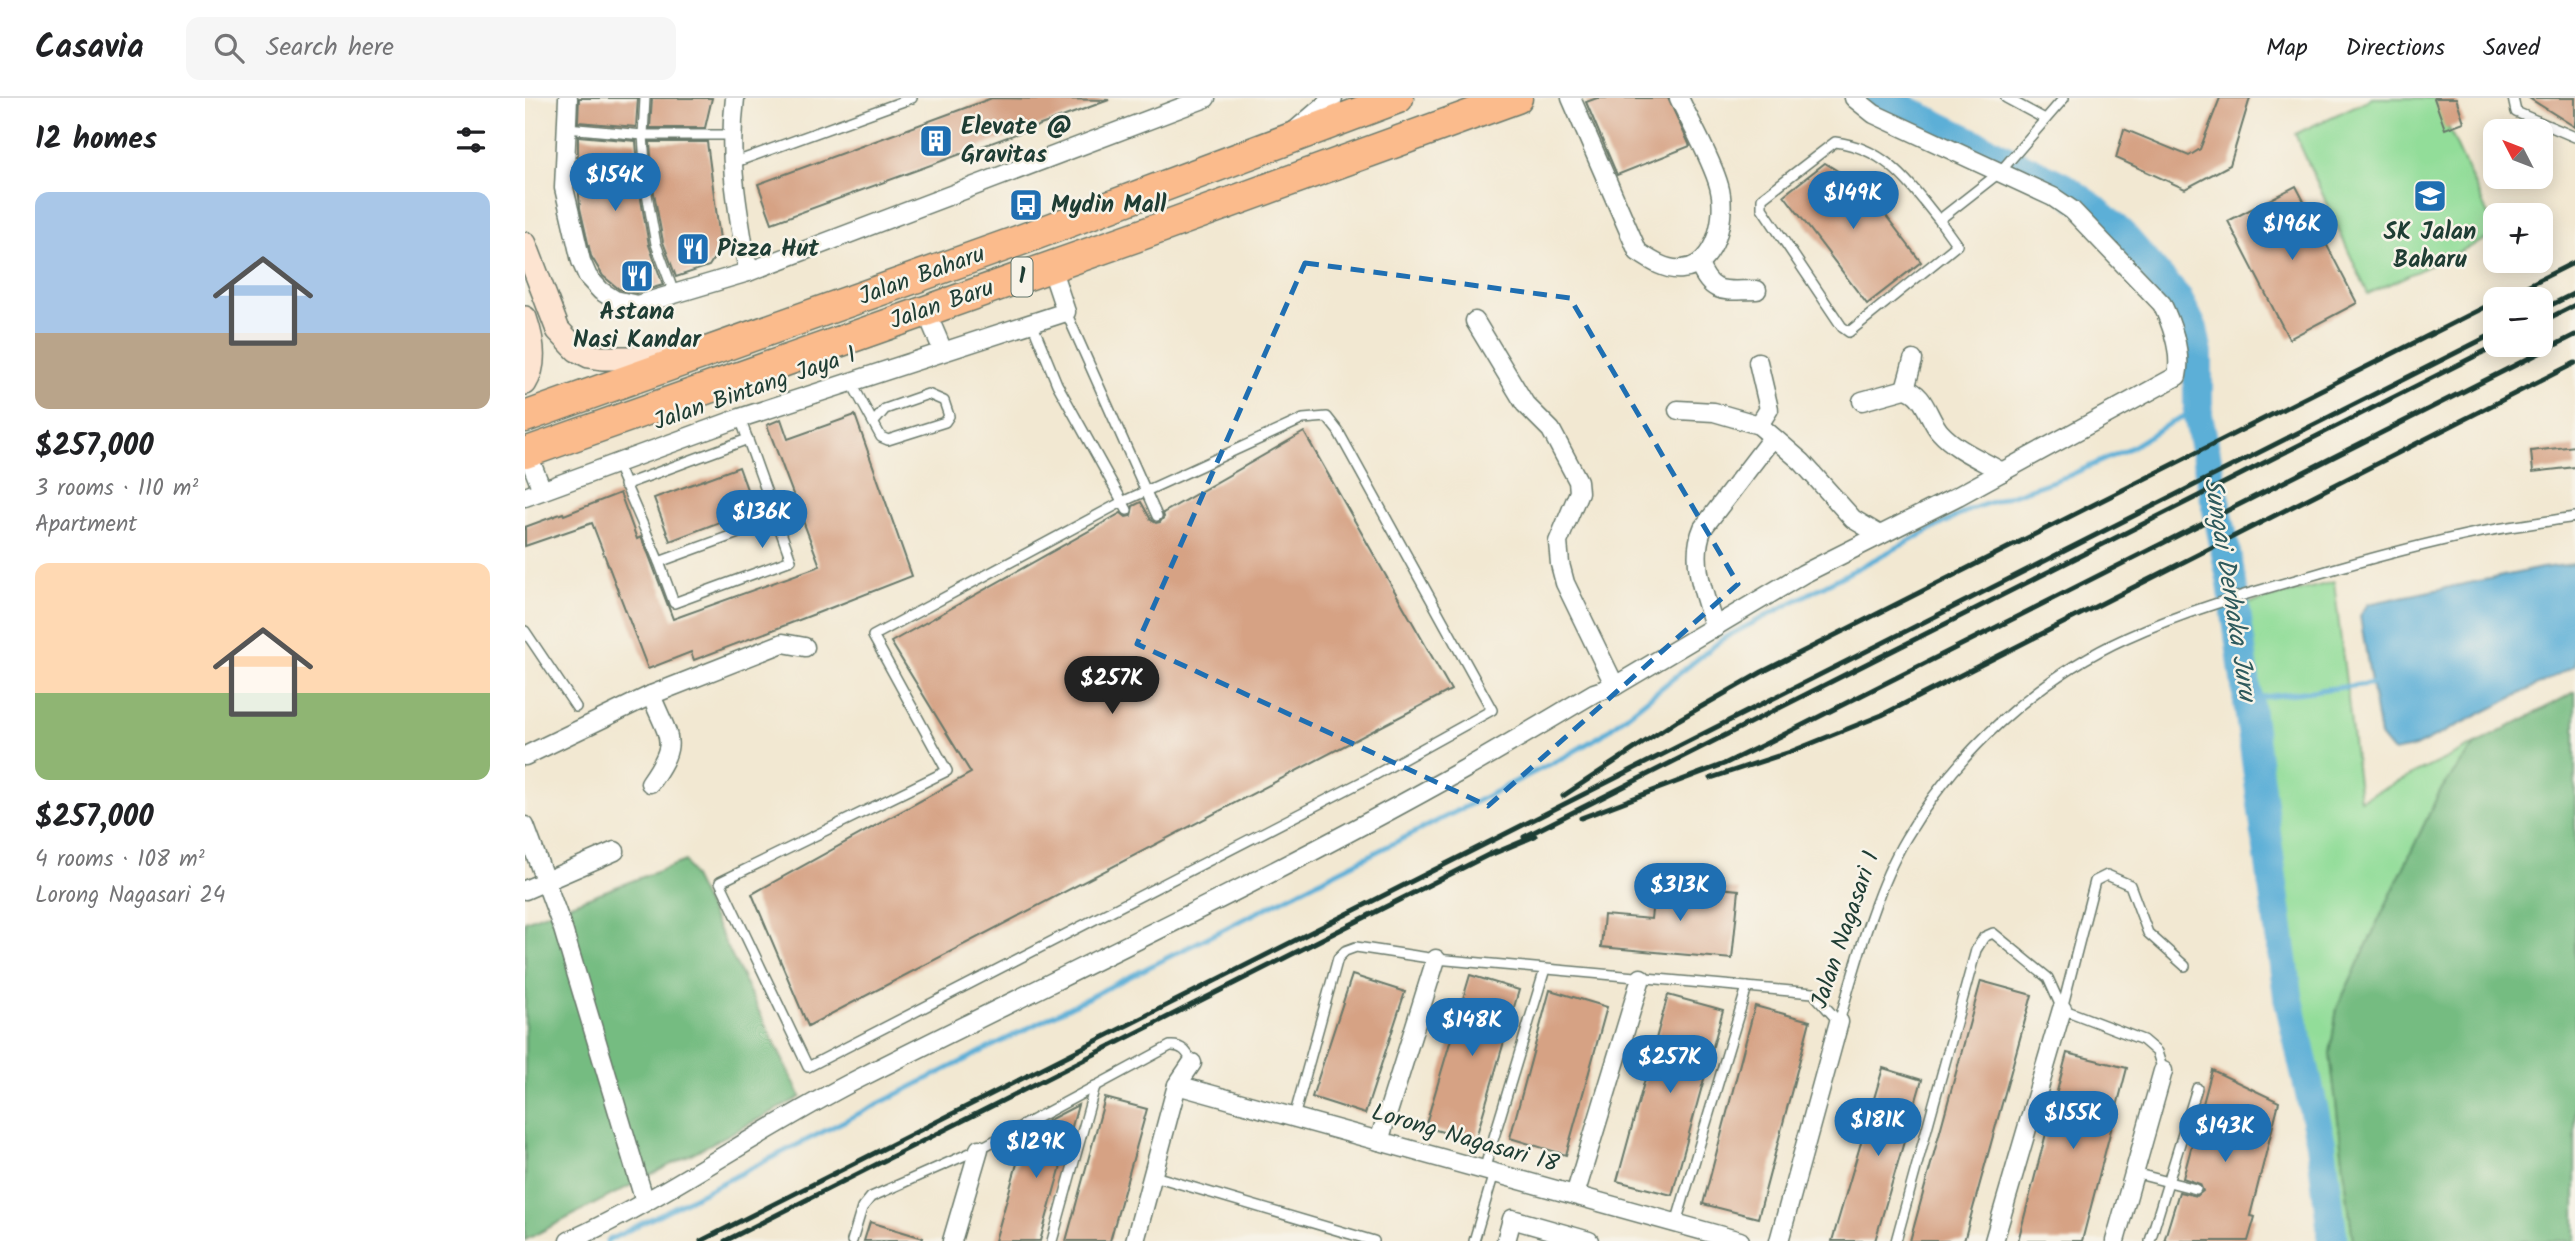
<!DOCTYPE html>
<html lang="en">
<head>
<meta charset="utf-8">
<style>
	body { margin:0; font-family:Kalam,sans-serif; background:#f6f6f6; color:#202124; height:100vh; display:flex; flex-direction:column; font-size:26px; white-space:nowrap }
	* { box-sizing:border-box; margin:0 }
	p { font-size:23px; color:#757577 }
	.icon { flex:none; width:38px; height:38px; fill:none; stroke:currentColor; stroke-width:2; stroke-linecap:round; stroke-linejoin:round }
	.map { position:relative; flex:1; overflow:hidden }
	.side { display:flex; flex-direction:column; background:#fff; width:525px }
	.side>* { flex:none }
	.needle { width:46px; rotate:312deg }
	.buttons { position:absolute; left:1958px; top:21px; display:grid; gap:14px }
	.buttons a { display:grid; place-items:center; width:70px; height:70px; border-radius:14px; background:#fff; box-shadow:0 4px 18px #0003; font-size:35px }
	.price { position:absolute; translate:-50% -60px; padding:0 16px; border-radius:24px; background:#1f6fb2; color:#fff; font-size:23px; line-height:46px; filter:drop-shadow(0 2px 4px #0008) }
	.price::after { content:''; position:absolute; left:50%; top:42px; width:21px; height:16px; margin-left:-10px; background:inherit; clip-path:polygon(0 0,100% 0,50% 100%) }
	.price.on { background:#222; color:#fff }
	ul { padding:0; list-style:none }
	li { display:grid; align-content:center; gap:14px; height:371px; padding:0 35px }
	li span { display:grid; place-items:center; height:217px; border-radius:14px; color:#555 }
	li>.icon { margin-inline-start:auto }
	span .icon { width:126px; height:126px; fill:#fffc; stroke-width:1 }
	li b { font-size:30px }
	h2 { display:flex; justify-content:space-between; align-items:center; height:84px; padding:0 35px; font-size:30px }
	header { display:flex; align-items:center; gap:42px; box-sizing:border-box; height:98px; padding:0 35px; background:#fff; border-bottom:2px solid #e0e0e0 }
	header strong { font-size:33px }
	nav { display:flex; gap:38px; margin-inline-start:auto; font-size:24px }
	.search { width:490px; height:63px; background:#f6f6f6; display:flex; align-items:center; gap:18px; box-sizing:border-box; padding:0 24px; border-radius:14px; color:#757577; font-size:26px }
	main { display:flex; flex:1; min-height:0 }
	.map>svg:first-child { display:block }
	.green { fill:#92dd99; stroke:#588d66; stroke-width:2 }
	.forest { fill:#75bc81; stroke:#4a7c5a; stroke-width:2 }
	.water { fill:#5bafd7; stroke:#3d7686; stroke-width:2 }
	.lines { fill:none; stroke-linecap:round; stroke-linejoin:round }
	.stream { stroke:#5bafd7; stroke-width:5 }
	.river { stroke:#5bafd7; stroke-width:30 }
	.building { fill:#d6a284 }
	.lane-casing { stroke:#69796b; stroke-width:12 }
	.street-casing { stroke:#69796b; stroke-width:21 }
	.secondary-casing { stroke:#69796b; stroke-width:26 }
	.highway-casing { stroke:#69796b; stroke-width:33 }
	.lane { stroke:#fff; stroke-width:9 }
	.street { stroke:#fff; stroke-width:18 }
	.secondary { stroke:#fde4d1; stroke-width:23 }
	.highway { stroke:#fbbb8c; stroke-width:30 }
	.rail { stroke:#1f3d34; stroke-width:5 }
	.marked { fill:none; stroke:#1f6fb2; stroke-width:5; stroke-dasharray:14 9; stroke-linejoin:round }
	.labels { text-anchor:middle; dominant-baseline:central; stroke-width:5; stroke-linejoin:round; paint-order:stroke }
	.shield { fill:#f7f3e8; stroke:#60746a; stroke-width:2 }
	.shield-label { font-size:23px; font-weight:bold; fill:#1f3d34 }
	.poi-label { font-size:24px; font-weight:bold; fill:#1f3d34; stroke:#f7f3e8; text-anchor:start }
	.street-label { font-size:24px; fill:#1f3d34; stroke:#f7f3e8 }
	.water-label { font-size:26px; font-style:italic; fill:#2e5a5d; stroke:#f7f3e8 }
</style>
</head>
<body>
<header>
<strong>Casavia</strong>
<div class="search"><svg class="icon" aria-label="search" viewBox="0 0 24 24"><circle cx="10" cy="10" r="6"/><path d="M15 15l6 6"/></svg>Search here</div>
<nav><a>Map</a><a>Directions</a><a>Saved</a></nav>
</header>
<main>
<section class="side">
<h2>12 homes<svg class="icon" aria-label="filters" viewBox="0 0 24 24"><path d="M4 7h16M4 17h16"/><circle cx="9" cy="7" r="2"/><circle cx="15" cy="17" r="2"/></svg></h2>
<ul>
<li><span style="background:linear-gradient(#a9c7e8 65%,#b9a48a 0)"><svg class="icon" aria-label="home" viewBox="0 0 24 24"><path d="M3 11l9-7 9 7M6 9v11h12V9"/></svg></span><div><b>$257,000</b><p>3 rooms · 110 m²</p><p>Apartment</p></div></li>
<li><span style="background:linear-gradient(#ffd9b3 60%,#8fb573 0)"><svg class="icon" aria-label="home" viewBox="0 0 24 24"><path d="M3 11l9-7 9 7M6 9v11h12V9"/></svg></span><div><b>$257,000</b><p>4 rooms · 108 m²</p><p>Lorong Nagasari 24</p></div></li>
</ul>
</section>
<div class="map">
<svg width="2050" height="1143" viewBox="0 0 2050 1143">
	<rect width="100%" height="100%" fill="#f7f3e8"/>
	<filter id="ink" filterUnits="userSpaceOnUse"><feTurbulence type="fractalNoise" baseFrequency=".0143" numOctaves="2"/><feDisplacementMap in="SourceGraphic" scale="14" xChannelSelector="R" yChannelSelector="G"/><feConvolveMatrix kernelMatrix="1 2 1 2 8 2 1 2 1" color-interpolation-filters="sRGB"/></filter>
	<filter id="wash" filterUnits="userSpaceOnUse"><feTurbulence type="fractalNoise" baseFrequency=".00686" numOctaves="4" result="noise"/><feDisplacementMap in="SourceGraphic" scale="28" xChannelSelector="R" yChannelSelector="G"/><feGaussianBlur stdDeviation="1.57" result="paint"/><feColorMatrix in="noise" values="0 0 0 0 0 0 0 0 0 0 0 0 0 0 0 0 0 1.4 0 .05"/><feComposite in="paint" operator="in"/></filter>
	<g filter="url(#wash)">
		<rect width="100%" height="100%" fill="#f2e8d2"/>
		<!-- green -->
		<g class="green">
			<path d="M 1847,0 L 1910,0 L 1970,132 L 1970,137 L 1843,196 L 1770,36 Z"/>
			<path d="M 1809,484 L 1835,702 L 1951,646 L 1915,693 L 1812,910 L 1805,956 L 1828,1143 L 1812,1143 L 1791,1002 L 1770,899 L 1718,507 Z"/>
		</g>
		<!-- forest -->
		<g class="forest">
			<path d="M 2050,594 L 2050,1143 L 1828,1143 L 1805,956 L 1812,910 L 1915,693 L 1951,646 Z"/>
			<path d="M 160,763 L 276,999 L 0,1142 L 0,823 Z"/>
		</g>
		<!-- water -->
		<path class="water" d="M 2050,466 L 2050,568 L 1888,650 L 1868,654 L 1855,638 L 1835,518 L 1843,506 L 2017,470 Z"/>
		<g class="lines">
			<!-- stream -->
			<g class="stream">
				<path d="M 1723,601 L 1851,585"/>
				<path d="M 82,1143 L 1041,658 L 1077,637 L 1199,540 L 1446,411 L 1543,378 L 1605,350 L 1645,325 L 1664,316 L 1673,317"/>
			</g>
			<!-- river -->
			<path class="river" d="M 1356,0 L 1540,90 L 1569,111 L 1596,136 L 1652,200 L 1668,231 L 1673,256 L 1673,317 L 1707,485 L 1763,898 L 1796,1045 L 1808,1143"/>
		</g>
		<g id="blocks">
			<!-- building -->
			<g class="building">
				<path d="M 54,0 L 113,0 L 111,29 L 53,24 Z"/>
				<path d="M 127,0 L 187,0 L 180,30 L 125,30 Z"/>
				<path d="M 467,0 L 584,2 L 247,125 L 233,86 Z"/>
				<path d="M 1072,0 L 1143,0 L 1165,48 L 1092,77 L 1061,4 Z"/>
				<path d="M 1695,0 L 1725,0 L 1705,67 L 1660,91 L 1591,60 L 1599,31 L 1664,58 L 1675,51 Z"/>
				<path d="M 1909,0 L 1931,0 L 1939,24 L 1920,31 Z"/>
				<path d="M 2004,0 L 2050,0 L 2050,29 Z"/>
				<path d="M 53,38 L 111,43 L 115,96 L 124,147 L 138,187 L 111,195 L 94,191 L 78,178 L 66,158 L 55,110 L 53,84 Z"/>
				<path d="M 125,44 L 182,44 L 196,149 L 184,168 L 151,179 L 138,144 L 129,95 Z"/>
				<path d="M 1300,65 L 1340,90 L 1396,164 L 1342,206 L 1259,97 Z"/>
				<path d="M 1771,88 L 1832,205 L 1764,241 L 1703,123 Z"/>
				<path d="M 330,317 L 387,478 L 295,514 L 169,562 L 166,554 L 123,571 L 67,425 L 0,448 L 0,429 L 38,415 L 39,417 L 95,395 L 112,441 L 116,439 L 123,455 L 148,521 L 295,468 L 242,327 L 256,321 L 263,341 Z"/>
				<path d="M 779,334 L 926,592 L 283,928 L 227,796 L 446,675 L 366,544 L 596,415 L 601,419 L 606,418 L 608,408 L 616,404 L 626,422 L 631,425 L 635,424 L 639,419 L 638,415 Z"/>
				<path d="M 2050,348 L 2050,369 L 2008,374 L 2006,353 Z"/>
				<path d="M 214,369 L 229,411 L 145,443 L 129,400 Z"/>
				<path d="M 1130,784 L 1214,792 L 1207,861 L 1076,849 L 1079,817 L 1126,821 Z"/>
				<path d="M 827,877 L 880,894 L 840,1016 L 787,999 Z"/>
				<path d="M 945,877 L 994,892 L 950,1043 L 900,1029 Z"/>
				<path d="M 1456,883 L 1507,897 L 1439,1143 L 1385,1143 Z"/>
				<path d="M 1025,892 L 1082,909 L 1041,1057 L 985,1040 Z"/>
				<path d="M 1143,897 L 1198,912 L 1147,1097 L 1092,1083 Z"/>
				<path d="M 1230,908 L 1285,923 L 1233,1120 L 1178,1106 Z"/>
				<path d="M 1542,955 L 1602,970 L 1557,1143 L 1493,1143 Z"/>
				<path d="M 1358,970 L 1397,982 L 1350,1143 L 1307,1143 Z"/>
				<path d="M 1687,972 L 1754,1004 L 1725,1118 L 1730,1119 L 1723,1143 L 1639,1143 L 1654,1094 L 1672,1098 L 1678,1093 L 1675,1086 L 1658,1080 Z"/>
				<path d="M 580,1000 L 622,1011 L 585,1143 L 541,1143 Z"/>
				<path d="M 553,1007 L 515,1143 L 470,1143 L 501,1034 Z"/>
				<path d="M 345,1124 L 398,1140 L 397,1143 L 339,1143 Z"/>
			</g>
		</g>
	</g>
	<g filter="url(#ink)">
		<use href="#blocks" fill-opacity="0" stroke="#69796b" stroke-width="2"/>
		<g class="lines">
			<defs>
				<g id="lane">
					<path d="M 120,0 L 118,37 L 122,96 L 131,146 L 149,195"/>
					<path d="M 1481,0 L 1520,21"/>
					<path d="M 1988,0 L 1991,14 L 2050,39"/>
					<path d="M 42,30 L 118,37 L 206,37"/>
					<path d="M 208,65 L 387,0"/>
					<path d="M 1414,122 C 1384,85 1361,50 1310,44 L 1237,100 L 1237,110 L 1317,229 L 1324,234 L 1432,147 L 1414,122 L 1474,75 L 1539,0"/>
					<path d="M 541,214 L 632,418"/>
					<path d="M 507,225 L 532,286 L 602,412"/>
					<path d="M 326,284 L 356,339 L 363,342 L 420,324 L 424,318 L 419,303 L 403,296 L 360,311 L 349,324"/>
					<path d="M 802,319 L 813,333 L 967,612 L 848,678 L 283,969 L 195,784 L 422,673 L 348,538 L 597,404 L 778,321 Z"/>
					<path d="M 215,320 C 232,368 249,415 266,462 L 149,505 L 134,464 L 252,421"/>
					<path d="M 91,365 L 134,464"/>
					<path d="M 99,387 L 223,341"/>
					<path d="M 0,533 L 51,609"/>
					<path d="M 1537,911 L 1570,783 L 1582,777 L 1605,787 L 1623,835 L 1660,868"/>
					<path d="M 1314,924 C 1331,866 1350,792 1381,740 C 1431,655 1511,581 1601,540 C 1659,513 1721,496 1781,479 C 1839,462 1897,446 1956,434 C 1987,428 2019,424 2050,419"/>
					<path d="M 769,1019 L 813,860 L 820,853 L 831,849 L 911,861 L 1288,895 L 1314,924"/>
					<path d="M 959,1072 L 1020,871"/>
					<path d="M 1609,1075 L 1671,1091"/>
					<path d="M 629,1078 L 849,1143"/>
					<path d="M 1151,1125 L 1222,889"/>
					<path d="M 327,1143 L 337,1110 L 346,1099 L 454,1051 L 645,948 C 657,947 663,954 667,965"/>
					<path d="M 527,1143 L 570,988"/>
					<path d="M 949,1143 L 969,1075"/>
					<path d="M 1371,1143 L 1451,852 L 1459,839 L 1468,835 L 1523,880 L 1537,911 L 1618,942 L 1632,954 L 1638,973"/>
					<path d="M 1625,1143 L 1672,990"/>
				</g>
				<g id="street">
					<path d="M 43,0 L 39,90 L 56,163 L 63,179 L 76,193 L 90,202 L 112,207 L 223,174 L 681,0"/>
					<path d="M 210,0 C 202,64 213,112 223,174"/>
					<path d="M 1046,0 L 1113,154 C 1125,162 1141,173 1157,171 C 1192,169 1202,115 1194,88 C 1187,62 1166,26 1154,0"/>
					<path d="M 773,30 L 808,0"/>
					<path d="M 1174,166 C 1187,199 1201,192 1232,192"/>
					<path d="M 401,213 L 418,253"/>
					<path d="M 950,223 L 1000,306 L 1026,332 L 1053,383 L 1054,394 L 1033,444 L 1035,466 L 1040,485 L 1090,588"/>
					<path d="M 1233,264 L 1244,311 L 1234,327"/>
					<path d="M 1380,291 L 1388,262"/>
					<path d="M 1337,303 L 1380,291 C 1400,295 1403,321 1415,334 C 1431,352 1457,362 1477,374"/>
					<path d="M 1153,312 L 1189,314 L 1234,327 L 1277,364 L 1328,421 L 1355,437"/>
					<path d="M 2,354 L 17,392"/>
					<path d="M 0,399 L 215,320 L 541,214 L 526,169"/>
					<path d="M 1190,530 C 1180,499 1164,462 1178,430 L 1247,340"/>
					<path d="M 0,658 L 126,597 L 258,545 L 280,549"/>
					<path d="M 125,685 C 155,642 144,642 126,597"/>
					<path d="M 0,728 L 38,831 L 120,1104"/>
					<path d="M 0,792 L 90,753"/>
					<path d="M 652,987 L 1215,1143"/>
					<path d="M 854,1043 L 911,861"/>
					<path d="M 1050,1097 L 1116,880"/>
					<path d="M 44,1143 C 145,1097 236,1030 335,980 C 536,878 741,783 938,672 C 982,647 1025,621 1069,595 L 1090,588 L 1278,476 L 1433,398 L 1652,278 C 1657,254 1647,227 1637,206 L 1547,112 L 1528,99 L 1349,16 L 1329,0"/>
					<path d="M 427,1143 L 454,1051"/>
					<path d="M 610,1143 L 652,987 L 667,965"/>
					<path d="M 981,1143 L 987,1121 L 1064,1143"/>
					<path d="M 1254,1143 L 1314,924"/>
					<path d="M 1469,1143 L 1537,911"/>
					<path d="M 1590,1143 L 1638,973"/>
				</g>
				<g id="secondary">
					<path d="M 0,146 L 33,232 L 52,252 L 64,258 L 77,260 L 121,260 L 151,264"/>
					<path d="M 0,220 C 7,240 12,266 0,285"/>
				</g>
				<g id="highway">
					<path d="M 0,319 L 493,143 L 873,0"/>
					<path d="M 0,355 L 610,139 L 992,0"/>
				</g>
			</defs>
			<!-- lane casing -->
			<use href="#lane" class="lane-casing"/>
			<!-- street casing -->
			<use href="#street" class="street-casing"/>
			<!-- secondary casing -->
			<use href="#secondary" class="secondary-casing"/>
			<!-- highway casing -->
			<use href="#highway" class="highway-casing"/>
			<!-- lane -->
			<use href="#lane" class="lane"/>
			<!-- street -->
			<use href="#street" class="street"/>
			<!-- secondary -->
			<use href="#secondary" class="secondary"/>
			<!-- highway -->
			<use href="#highway" class="highway"/>
			<!-- rail -->
			<g class="rail">
				<path d="M 1976,201 L 2050,164"/>
				<path d="M 2016,212 L 2050,195"/>
				<path d="M 2016,224 L 2050,207"/>
				<path d="M 1186,680 L 1265,654 L 1357,617 L 2050,265"/>
				<path d="M 1038,698 L 1153,622 L 1237,574 L 1970,204"/>
				<path d="M 1056,720 L 1199,666 L 1240,646 L 2050,237"/>
				<path d="M 999,739 L 1972,247"/>
				<path d="M 965,757 L 1010,738"/>
				<path d="M 176,1143 L 1970,235"/>
				<path d="M 200,1143 L 971,753"/>
			</g>
		</g>
	</g>
	<!-- marked area -->
	<path class="marked" d="M 780,165 L 1045,200 L 1213,486 L 963,708 L 612,546 Z"/>
	<!-- icons -->
	<defs>
		<symbol id="building-square" viewBox="-11 -11 22 22"><rect x="-9" y="-9" width="18" height="18" rx="4" fill="#1f6fb2" stroke="#f7f3e8"/><path d="M-4-6H4V6H1V3H-1V6H-4ZM-2.5-4.3h1.7v1.8h-1.7ZM.8-4.3h1.7v1.8H.8ZM-2.5-1h1.7V.8h-1.7ZM.8-1h1.7V.8H.8Z" fill="#fff"/></symbol>
		<symbol id="school-square" viewBox="-11 -11 22 22"><rect x="-9" y="-9" width="18" height="18" rx="4" fill="#1f6fb2" stroke="#f7f3e8"/><path d="M0-5L7-2L0 1L-7-2ZM-4 1L0 2.5L4 1V4Q0 6-4 4Z" fill="#fff"/></symbol>
		<symbol id="bus-square" viewBox="-11 -11 22 22"><rect x="-9" y="-9" width="18" height="18" rx="4" fill="#1f6fb2" stroke="#f7f3e8"/><path d="M-5-6H5V4H4V6H2V4H-2V6H-4V4H-5ZM-3.5-4V0h7V-4ZM-3.5 1.2v1.5H-2V1.2ZM2 1.2v1.5H3.5V1.2Z" fill="#fff"/></symbol>
		<symbol id="restaurant-square" viewBox="-11 -11 22 22"><rect x="-9" y="-9" width="18" height="18" rx="4" fill="#1f6fb2" stroke="#f7f3e8"/><path d="M-5-6h1v4h1v-4h1v4h1v-4h1v5L-1.5 .5V6h-2V.5L-5-1ZM5-6V6H3V1.5H1.5Q1.5-4 5-6Z" fill="#fff"/></symbol>
	</defs>
	<g fill-rule="evenodd">
		<use href="#building-square" x="392" y="24" width="38" height="38"/>
		<use href="#school-square" x="1886" y="79" width="38" height="38"/>
		<use href="#bus-square" x="482" y="88" width="38" height="38"/>
		<use href="#restaurant-square" x="149" y="132" width="38" height="38"/>
		<use href="#restaurant-square" x="93" y="159" width="38" height="38"/>
	</g>
	<g class="labels">
		<!-- shield labels -->
		<rect class="shield" x="486.5" y="159.5" width="21" height="39" rx="5"/>
		<g class="shield-label">
			<text x="497" y="179">1</text>
		</g>
		<!-- poi labels -->
		<g class="poi-label">
			<text x="436" y="29">Elevate @<tspan x="436" dy="28">Gravitas</tspan></text>
			<text x="526" y="107">Mydin Mall</text>
			<text x="1905" y="134" text-anchor="middle">SK Jalan<tspan x="1905" dy="28">Baharu</tspan></text>
			<text x="192" y="151">Pizza Hut</text>
			<text x="112" y="214" text-anchor="middle">Astana<tspan x="112" dy="28">Nasi Kandar</tspan></text>
		</g>
		<!-- street labels -->
		<g class="street-label">
			<text transform="translate(397 178) rotate(-20)">Jalan Baharu</text>
			<text transform="translate(417 207) rotate(-19)">Jalan Baru</text>
			<text transform="translate(230 291) rotate(-19)">Jalan Bintang Jaya 1</text>
			<text transform="translate(1321 832) rotate(-71)">Jalan Nagasari 1</text>
			<text transform="translate(940 1041) rotate(16)">Lorong Nagasari 18</text>
		</g>
		<!-- water labels -->
		<g class="water-label">
			<text transform="translate(1704 491) rotate(81)">Sungai Derhaka Juru</text>
		</g>
	</g>
</svg>
<div class="buttons">
<a><svg class="needle" viewBox="-14 -14 28 28"><path d="M0-13l5 13h-10z" fill="#e53935"/><path d="M0 13l5-13h-10z" fill="#757577"/></svg></a>
<a>+</a>
<a>−</a>
</div>
<b class="price" style="left:90px;top:115px">$154K</b>
<b class="price" style="left:1328px;top:133px">$149K</b>
<b class="price" style="left:1767px;top:164px">$196K</b>
<b class="price" style="left:237px;top:452px">$136K</b>
<b class="price on" style="left:587px;top:618px">$257K</b>
<b class="price" style="left:1155px;top:825px">$313K</b>
<b class="price" style="left:947px;top:960px">$148K</b>
<b class="price" style="left:1145px;top:997px">$257K</b>
<b class="price" style="left:1548px;top:1053px">$155K</b>
<b class="price" style="left:1353px;top:1060px">$181K</b>
<b class="price" style="left:1700px;top:1066px">$143K</b>
<b class="price" style="left:511px;top:1082px">$129K</b>
</div>
</main>
</body>
</html>
